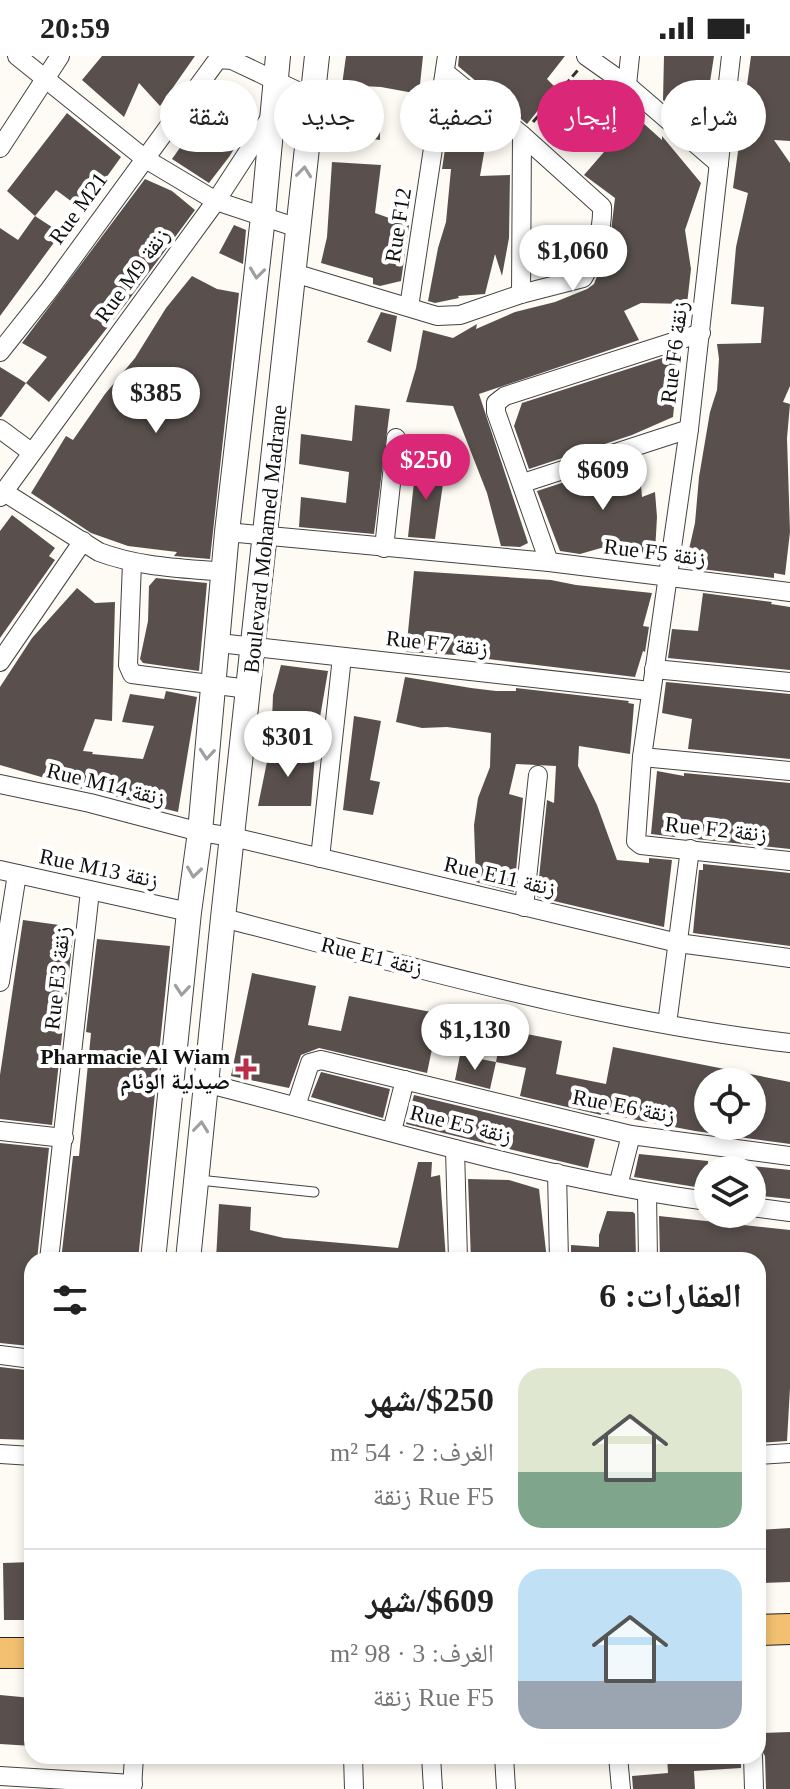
<!DOCTYPE html>
<html lang="ar">
<head>
<meta charset="utf-8">
<style>
	body { margin:0; font-family:"Times New Roman","Noto Naskh Arabic",serif; background:#f2f2f2; color:#222; direction:rtl; height:100vh; display:flex; flex-direction:column; font-size:30px; white-space:nowrap }
	* { box-sizing:border-box; margin:0 }
	p { font-size:26px; color:#767676 }
	.icon { flex:none; width:44px; height:44px; fill:none; stroke:currentColor; stroke-width:2; stroke-linecap:round; stroke-linejoin:round }
	.map { position:relative; flex:1; overflow:hidden; direction:ltr }
	.side { position:absolute; left:24px; top:1196px; width:742px; height:512px; display:flex; flex-direction:column; background:#fff; border-radius:24px; box-shadow:0 4px 12px #0003; direction:rtl }
	.side>* { flex:none }
	.top-card { position:absolute; left:24px; top:24px; width:742px; height:72px; direction:rtl; display:flex; gap:16px }
	.fabs { position:absolute; left:694px; top:1012px; display:grid; gap:16px }
	.fabs a { display:grid; place-items:center; width:72px; height:72px; border-radius:50%; background:#fff; box-shadow:0 4px 12px #0003; font-size:40px }
	.price { position:absolute; translate:-50% -68px; padding:0 18px; border-radius:28px; background:#fff; color:#222; font-size:26px; line-height:52px; filter:drop-shadow(0 2px 4px #0008) }
	.price::after { content:''; position:absolute; left:50%; top:48px; width:24px; height:18px; margin-left:-12px; background:inherit; clip-path:polygon(0 0,100% 0,50% 100%) }
	.price.current { background:#db2777; color:#fff }
	ul { padding:0; list-style:none }
	li { display:flex; align-items:center; gap:24px; height:200px; padding:0 24px }
	li+li { border-top:2px solid #e0e0e0 }
	li span { display:grid; place-items:center; flex:none; width:224px; height:160px; border-radius:24px; color:#555 }
	li>.icon { margin-inline-start:auto }
	span .icon { width:96px; height:96px; fill:#fffc; stroke-width:1 }
	li b { font-size:34px }
	h2 { display:flex; justify-content:space-between; align-items:center; height:96px; padding:0 24px; font-size:34px }
	.chip { padding:0 28px; border-radius:36px; background:#fff; box-shadow:0 4px 12px #0003; font-size:28px; line-height:72px }
	.chip.current { background:#db2777; color:#fff }
	.status { display:flex; justify-content:space-between; align-items:center; height:56px; padding:0 40px; background:#fff; direction:ltr }
	.status svg { height:22px; fill:currentColor }
	.map>svg:first-child { display:block }
	.building { fill:#59504d; fill-rule:evenodd }
	.lines { fill:none; stroke-linecap:round; stroke-linejoin:round }
	.service-casing { stroke:#434343; stroke-width:11 }
	.minor-casing { stroke:#434343; stroke-width:20 }
	.tertiary-casing { stroke:#434343; stroke-width:26 }
	.primary-casing { stroke:#212121; stroke-width:32 }
	.path { stroke:#323232; stroke-width:3; stroke-dasharray:8 4; stroke-linecap:butt }
	.service { stroke:#fff; stroke-width:9 }
	.minor { stroke:#fff; stroke-width:18 }
	.tertiary { stroke:#fff; stroke-width:24 }
	.primary { stroke:#f2c070; stroke-width:30 }
	.oneway { stroke:#9f9f9f }
	.poi-dot { fill:#bb2d48; stroke:#fff; stroke-width:3 }
	.labels { text-anchor:middle; dominant-baseline:central; stroke-width:8; stroke-linejoin:round; paint-order:stroke }
	.street-label { font-size:22px; fill:#101010; stroke:#fff }
	.poi-label { font-size:22px; font-weight:bold; fill:#101010; stroke:#fff; text-anchor:end }
</style>
</head>
<body>
<div class="status"><b>20:59</b><svg viewBox="0 0 49 12"><path d="M0 12V9h3v3zM5 12V6h3v6zM10 12V3h3v9zM15 12V0h3v12zM26 1h20v11H26zM47 4h2v5h-2z"/></svg></div>
<div class="map">
<svg width="790" height="1733" viewBox="0 0 790 1733">
	<rect width="100%" height="100%" fill="#fefbf4"/>
	<!-- building -->
	<g class="building">
		<path d="M 102,0 L 195,0 L 160,50 L 139,27 L 124,61 L 82,24 Z"/>
		<path d="M 346,0 L 423,0 L 419,38 L 381,31 L 342,29 Z"/>
		<path d="M 459,0 L 565,0 L 547,23 L 556,32 L 527,68 L 458,10 Z"/>
		<path d="M 664,0 L 714,0 L 702,77 L 663,44 Z"/>
		<path d="M 751,0 L 790,0 L 790,85 L 774,84 L 790,107 L 790,330 L 783,346 L 790,348 L 787,382 L 790,476 L 785,519 L 774,517 L 774,522 L 685,511 L 695,467 L 699,421 L 710,356 L 717,334 L 719,303 L 717,288 L 761,287 L 764,251 L 731,248 L 736,191 L 748,137 L 733,132 Z"/>
		<path d="M 594,23 L 662,84 L 662,80 L 701,127 L 685,174 L 691,213 L 687,248 L 641,247 L 624,255 L 639,284 L 479,338 L 528,487 L 520,491 L 501,490 L 487,437 L 453,350 L 406,346 L 416,312 L 423,274 L 453,282 L 477,268 L 476,273 L 515,256 L 555,246 L 587,233 L 594,228 L 609,191 L 615,142 L 584,119 L 610,89 L 589,66 L 564,49 Z"/>
		<path d="M 206,48 L 246,74 L 229,101 L 209,127 L 172,103 L 194,72 Z"/>
		<path d="M 338,55 L 380,60 L 380,84 L 335,78 Z"/>
		<path d="M 67,57 L 121,101 L 83,154 L 56,134 L 35,160 L 7,135 Z"/>
		<path d="M 449,67 L 478,70 L 488,74 L 480,120 L 510,119 L 509,182 L 502,220 L 495,198 L 485,238 L 458,240 L 459,242 L 435,247 L 428,245 L 438,192 L 446,166 L 451,113 L 442,113 Z"/>
		<path d="M 332,106 L 381,109 L 375,157 L 409,169 L 401,225 L 380,230 L 373,228 L 373,222 L 321,207 L 327,181 Z"/>
		<path d="M 145,123 L 172,135 L 195,154 L 125,249 L 49,346 L 26,327 L 47,301 L 22,287 Z"/>
		<path d="M 35,160 L 61,177 L 0,260 L 0,172 L 18,184 Z"/>
		<path d="M 234,169 L 246,174 L 243,208 L 219,197 Z"/>
		<path d="M 192,220 L 217,233 L 239,237 L 210,503 L 174,500 L 177,496 L 128,490 L 91,477 L 31,437 L 66,380 L 73,384 L 105,338 L 135,302 L 166,252 Z"/>
		<path d="M 381,256 L 397,260 L 391,296 L 367,286 Z"/>
		<path d="M 665,301 L 678,311 L 673,361 L 632,379 L 529,413 L 514,370 L 522,347 Z"/>
		<path d="M 0,311 L 26,327 L 1,361 L 0,361 Z"/>
		<path d="M 355,349 L 390,353 L 374,478 L 299,471 L 301,441 L 346,447 L 349,416 L 299,408 L 301,378 L 352,385 Z"/>
		<path d="M 635,403 L 636,407 L 639,406 L 642,441 L 655,436 L 657,461 L 655,496 L 630,497 L 625,503 L 621,503 L 615,488 L 580,498 L 560,495 L 537,435 Z"/>
		<path d="M 416,408 L 445,414 L 435,483 L 408,481 Z"/>
		<path d="M 12,459 L 55,492 L 49,500 L 55,504 L 0,582 L 0,475 Z"/>
		<path d="M 414,515 L 551,524 L 576,529 L 652,537 L 643,570 L 649,571 L 645,596 L 643,595 L 635,621 L 456,599 L 406,596 Z"/>
		<path d="M 156,522 L 207,527 L 199,615 L 143,607 L 140,603 L 148,565 L 149,530 Z"/>
		<path d="M 77,532 L 95,547 L 115,546 L 112,665 L 95,663 L 83,695 L 93,696 L 92,698 L 143,703 L 154,670 L 122,666 L 130,638 L 164,643 L 166,635 L 197,641 L 178,756 L 79,732 L 0,709 L 0,631 L 32,582 Z"/>
		<path d="M 703,537 L 772,546 L 771,548 L 790,551 L 790,614 L 668,602 L 672,573 L 698,575 Z"/>
		<path d="M 281,609 L 328,615 L 319,667 L 272,665 L 273,639 Z"/>
		<path d="M 405,621 L 471,632 L 496,635 L 516,635 L 516,632 L 629,645 L 628,647 L 634,648 L 630,698 L 579,690 L 578,710 L 597,749 L 617,804 L 649,807 L 649,802 L 672,804 L 664,871 L 537,841 L 547,744 L 554,747 L 556,710 L 516,708 L 509,738 L 523,742 L 514,836 L 476,826 L 474,769 L 478,742 L 490,711 L 491,677 L 447,671 L 422,672 L 396,666 Z"/>
		<path d="M 666,626 L 790,638 L 790,703 L 688,693 L 692,663 L 662,657 Z"/>
		<path d="M 354,660 L 381,665 L 370,724 L 380,726 L 373,759 L 343,754 Z"/>
		<path d="M 270,691 L 315,698 L 311,750 L 258,750 Z"/>
		<path d="M 657,715 L 684,720 L 684,717 L 790,727 L 790,793 L 696,783 L 691,781 L 691,767 L 676,767 L 675,781 L 651,778 Z"/>
		<path d="M 703,808 L 790,817 L 790,890 L 693,877 L 699,814 L 703,814 Z"/>
		<path d="M 23,864 L 74,871 L 52,1069 L 0,1063 L 0,1019 Z"/>
		<path d="M 97,883 L 170,890 L 138,1204 L 61,1204 L 73,1100 L 79,1100 L 91,977 L 86,976 Z"/>
		<path d="M 252,917 L 316,930 L 308,969 L 341,975 L 349,940 L 467,963 L 460,999 L 432,993 L 427,1017 L 319,992 L 301,999 L 289,1032 L 231,1020 Z"/>
		<path d="M 502,973 L 562,985 L 556,1018 L 606,1028 L 613,991 L 790,1026 L 790,1088 L 695,1075 L 601,1057 L 601,1059 L 520,1040 L 526,1012 L 496,1006 ZM 708,1026 L 752,1026 L 752,1070 L 708,1070 Z"/>
		<path d="M 460,999 L 496,1006 L 490,1033 L 455,1024 Z"/>
		<path d="M 321,1016 L 390,1033 L 383,1062 L 311,1041 Z"/>
		<path d="M 414,1039 L 595,1083 L 588,1112 L 406,1068 Z"/>
		<path d="M 0,1087 L 49,1092 L 37,1204 L 32,1204 L 32,1263 L 29,1290 L 0,1287 Z"/>
		<path d="M 639,1098 L 708,1105 L 708,1133 L 634,1121 Z"/>
		<path d="M 418,1106 L 432,1106 L 431,1121 L 440,1119 L 446,1204 L 216,1204 L 219,1148 L 251,1151 L 250,1174 L 284,1182 L 398,1192 Z"/>
		<path d="M 752,1110 L 790,1114 L 790,1143 L 752,1139 Z"/>
		<path d="M 468,1123 L 509,1124 L 539,1133 L 547,1204 L 471,1204 Z"/>
		<path d="M 607,1155 L 633,1156 L 635,1158 L 636,1204 L 571,1204 L 571,1189 L 599,1191 L 599,1179 Z"/>
		<path d="M 659,1160 L 790,1174 L 790,1332 L 787,1385 L 758,1387 L 758,1204 L 660,1204 Z"/>
		<path d="M 0,1311 L 26,1314 L 25,1320 L 32,1320 L 32,1384 L 0,1383 Z"/>
		<path d="M 790,1472 L 790,1526 L 758,1527 L 758,1474 Z"/>
		<path d="M 32,1506 L 32,1564 L 4,1564 L 3,1507 Z"/>
		<path d="M 0,1639 L 32,1642 L 32,1690 L 0,1688 Z"/>
		<path d="M 790,1676 L 790,1733 L 766,1733 L 765,1700 L 758,1689 L 758,1677 Z"/>
		<path d="M 667,1700 L 741,1700 L 741,1712 L 694,1715 L 695,1733 L 633,1733 L 632,1720 L 668,1717 Z"/>
	</g>
	<g class="lines">
		<defs>
			<path id="service" d="M 199,1124 L 314,1136"/>
			<g id="minor">
				<path d="M 17,0 L 144,102 L 216,145 L 298,172"/>
				<path d="M 586,0 L 627,29 L 719,108"/>
				<path d="M 731,0 L 689,373 L 642,701 L 636,785 L 641,789 L 790,805"/>
				<path d="M 627,29 L 630,0"/>
				<path d="M 0,92 L 60,0"/>
				<path d="M 294,217 L 437,260 L 460,259 L 521,238 L 583,222 C 594,204 603,172 602,151 L 522,79 L 446,17"/>
				<path d="M 521,238 L 522,79"/>
				<path d="M 409,251 L 447,0"/>
				<path d="M 0,296 L 50,233 L 218,3 L 232,4 L 312,42"/>
				<path d="M 0,373 L 31,396"/>
				<path d="M 523,427 L 689,373"/>
				<path d="M 4,436 L 99,496 C 139,511 181,512 223,516"/>
				<path d="M 0,441 L 216,145 L 270,62"/>
				<path d="M 227,476 L 549,506 L 790,536"/>
				<path d="M 384,492 L 396,382"/>
				<path d="M 549,506 L 496,356 L 496,347 L 505,340 L 701,277"/>
				<path d="M 132,507 L 128,609 L 132,618 L 248,633"/>
				<path d="M 219,587 L 650,635"/>
				<path d="M 0,606 L 83,485"/>
				<path d="M 654,613 L 790,626"/>
				<path d="M 642,701 L 790,715"/>
				<path d="M 0,728 L 90,747 L 200,776 L 233,781 L 678,887 L 790,902"/>
				<path d="M 320,802 L 342,601"/>
				<path d="M 0,814 L 189,856"/>
				<path d="M 524,851 L 538,719"/>
				<path d="M 223,862 C 410,910 598,965 790,987"/>
				<path d="M 0,926 L 17,818"/>
				<path d="M 667,968 L 690,793"/>
				<path d="M 205,1027 C 372,1069 537,1122 708,1145"/>
				<path d="M 296,1050 L 310,1007 L 321,1004 L 631,1079 L 790,1100"/>
				<path d="M 0,1075 L 64,1082"/>
				<path d="M 392,1075 L 405,1024"/>
				<path d="M 455,1093 L 458,1204"/>
				<path d="M 557,1117 L 559,1204"/>
				<path d="M 618,1130 L 631,1079"/>
				<path d="M 647,1137 L 648,1204"/>
				<path d="M 752,1151 L 790,1156"/>
				<path d="M 49,1204 L 90,835"/>
				<path d="M 0,1299 L 32,1303"/>
				<path d="M 0,1398 L 32,1400"/>
				<path d="M 758,1399 L 790,1397"/>
				<path d="M 353,1700 L 354,1733"/>
				<path d="M 431,1700 L 433,1733"/>
				<path d="M 504,1700 L 506,1733"/>
				<path d="M 618,1700 L 621,1733"/>
				<path d="M 753,1700 L 754,1733"/>
				<path d="M 0,1720 L 133,1728"/>
				<path d="M 132,1733 L 134,1700"/>
			</g>
			<g id="tertiary">
				<path d="M 153,1204 L 189,856 L 200,776 L 227,476 L 263,161 L 278,0"/>
				<path d="M 188,1204 L 223,862 L 317,0"/>
			</g>
			<g id="primary">
				<path d="M 758,1574 L 790,1573"/>
				<path d="M 0,1597 L 32,1597"/>
			</g>
		</defs>
		<!-- service casing -->
		<use href="#service" class="service-casing"/>
		<!-- minor casing -->
		<use href="#minor" class="minor-casing"/>
		<!-- tertiary casing -->
		<use href="#tertiary" class="tertiary-casing"/>
		<!-- primary casing -->
		<use href="#primary" class="primary-casing"/>
		<!-- path -->
		<path class="path" d="M 533,66 L 578,14"/>
		<!-- service -->
		<use href="#service" class="service"/>
		<!-- minor -->
		<use href="#minor" class="minor"/>
		<!-- tertiary -->
		<use href="#tertiary" class="tertiary"/>
		<!-- primary -->
		<use href="#primary" class="primary"/>
	</g>
	<!-- one-way arrows -->
	<defs><path id="oneway-chevron" d="M-2-3.5L2.5 0L-2 3.5" fill="none" stroke-width="1.6" stroke-linecap="round" stroke-linejoin="round" transform="scale(2)"/></defs>
	<g class="oneway">
		<use href="#oneway-chevron" transform="translate(304 116) rotate(-84)"/>
		<use href="#oneway-chevron" transform="translate(257 217) rotate(97)"/>
		<use href="#oneway-chevron" transform="translate(207 698) rotate(95)"/>
		<use href="#oneway-chevron" transform="translate(194 816) rotate(98)"/>
		<use href="#oneway-chevron" transform="translate(182 934) rotate(95)"/>
		<use href="#oneway-chevron" transform="translate(201 1071) rotate(-84)"/>
	</g>
	<!-- markers -->
	<path class="poi-dot" d="M242 1001h8v8h8v8h-8v8h-8v-8h-8v-8h8z"/>
	<g class="labels">
		<!-- street labels -->
		<g class="street-label">
			<text transform="translate(78 152) rotate(-54)">Rue M21</text>
			<text transform="translate(398 169) rotate(-81)">Rue F12</text>
			<text transform="translate(132 219) rotate(-54)">Rue M9 زنقة</text>
			<text transform="translate(674 296) rotate(-83)">Rue F6 زنقة</text>
			<text transform="translate(265 483) rotate(-84)">Boulevard Mohamed Madrane</text>
			<text transform="translate(655 496) rotate(7)">Rue F5 زنقة</text>
			<text transform="translate(437 587) rotate(6)">Rue F7 زنقة</text>
			<text transform="translate(106 728) rotate(14)">Rue M14 زنقة</text>
			<text transform="translate(716 773) rotate(6)">Rue F2 زنقة</text>
			<text transform="translate(99 812) rotate(12)">Rue M13 زنقة</text>
			<text transform="translate(500 820) rotate(13)">Rue E11 زنقة</text>
			<text transform="translate(372 900) rotate(14)">Rue E1 زنقة</text>
			<text transform="translate(57 922) rotate(-84)">Rue E3 زنقة</text>
			<text transform="translate(624 1050) rotate(11)">Rue E6 زنقة</text>
			<text transform="translate(461 1068) rotate(14)">Rue E5 زنقة</text>
		</g>
		<!-- poi labels -->
		<g class="poi-label">
			<text x="230" y="1000">Pharmacie Al Wiam<tspan x="230" dy="25">صيدلية الوئام</tspan></text>
		</g>
	</g>
</svg>
<div class="fabs">
<a><svg class="icon" aria-label="locate" viewBox="0 0 24 24"><circle cx="12" cy="12" r="6"/><path d="M12 2v4M12 18v4M2 12h4M18 12h4"/></svg></a>
<a><svg class="icon" aria-label="layers" viewBox="0 0 24 24"><path d="M12 4l9 5-9 5-9-5zM3 14l9 5 9-5"/></svg></a>
</div>
<b class="price" style="left:573px;top:237px">$1,060</b>
<b class="price" style="left:156px;top:379px">$385</b>
<b class="price current" style="left:426px;top:446px">$250</b>
<b class="price" style="left:603px;top:456px">$609</b>
<b class="price" style="left:288px;top:723px">$301</b>
<b class="price" style="left:475px;top:1016px">$1,130</b>
<div class="top-card">
<a class="chip">شراء</a>
<a class="chip current">إيجار</a>
<a class="chip">تصفية</a>
<a class="chip">جديد</a>
<a class="chip">شقة</a>
</div>
<section class="side">
<h2>العقارات: 6<svg class="icon" aria-label="filters" viewBox="0 0 24 24"><path d="M4 7h16M4 17h16"/><circle cx="9" cy="7" r="2"/><circle cx="15" cy="17" r="2"/></svg></h2>
<ul>
<li><span style="background:linear-gradient(#dfe7d0 65%,#7fa58c 0)"><svg class="icon" aria-label="home" viewBox="0 0 24 24"><path d="M3 11l9-7 9 7M6 9v11h12V9"/></svg></span><div><b>$250/شهر</b><p>الغرف: 2 · 54 m²</p><p>Rue F5 زنقة</p></div></li>
<li><span style="background:linear-gradient(#bfe0f5 70%,#9aa5b1 0)"><svg class="icon" aria-label="home" viewBox="0 0 24 24"><path d="M3 11l9-7 9 7M6 9v11h12V9"/></svg></span><div><b>$609/شهر</b><p>الغرف: 3 · 98 m²</p><p>Rue F5 زنقة</p></div></li>
</ul>
</section>
</div>
</body>
</html>
